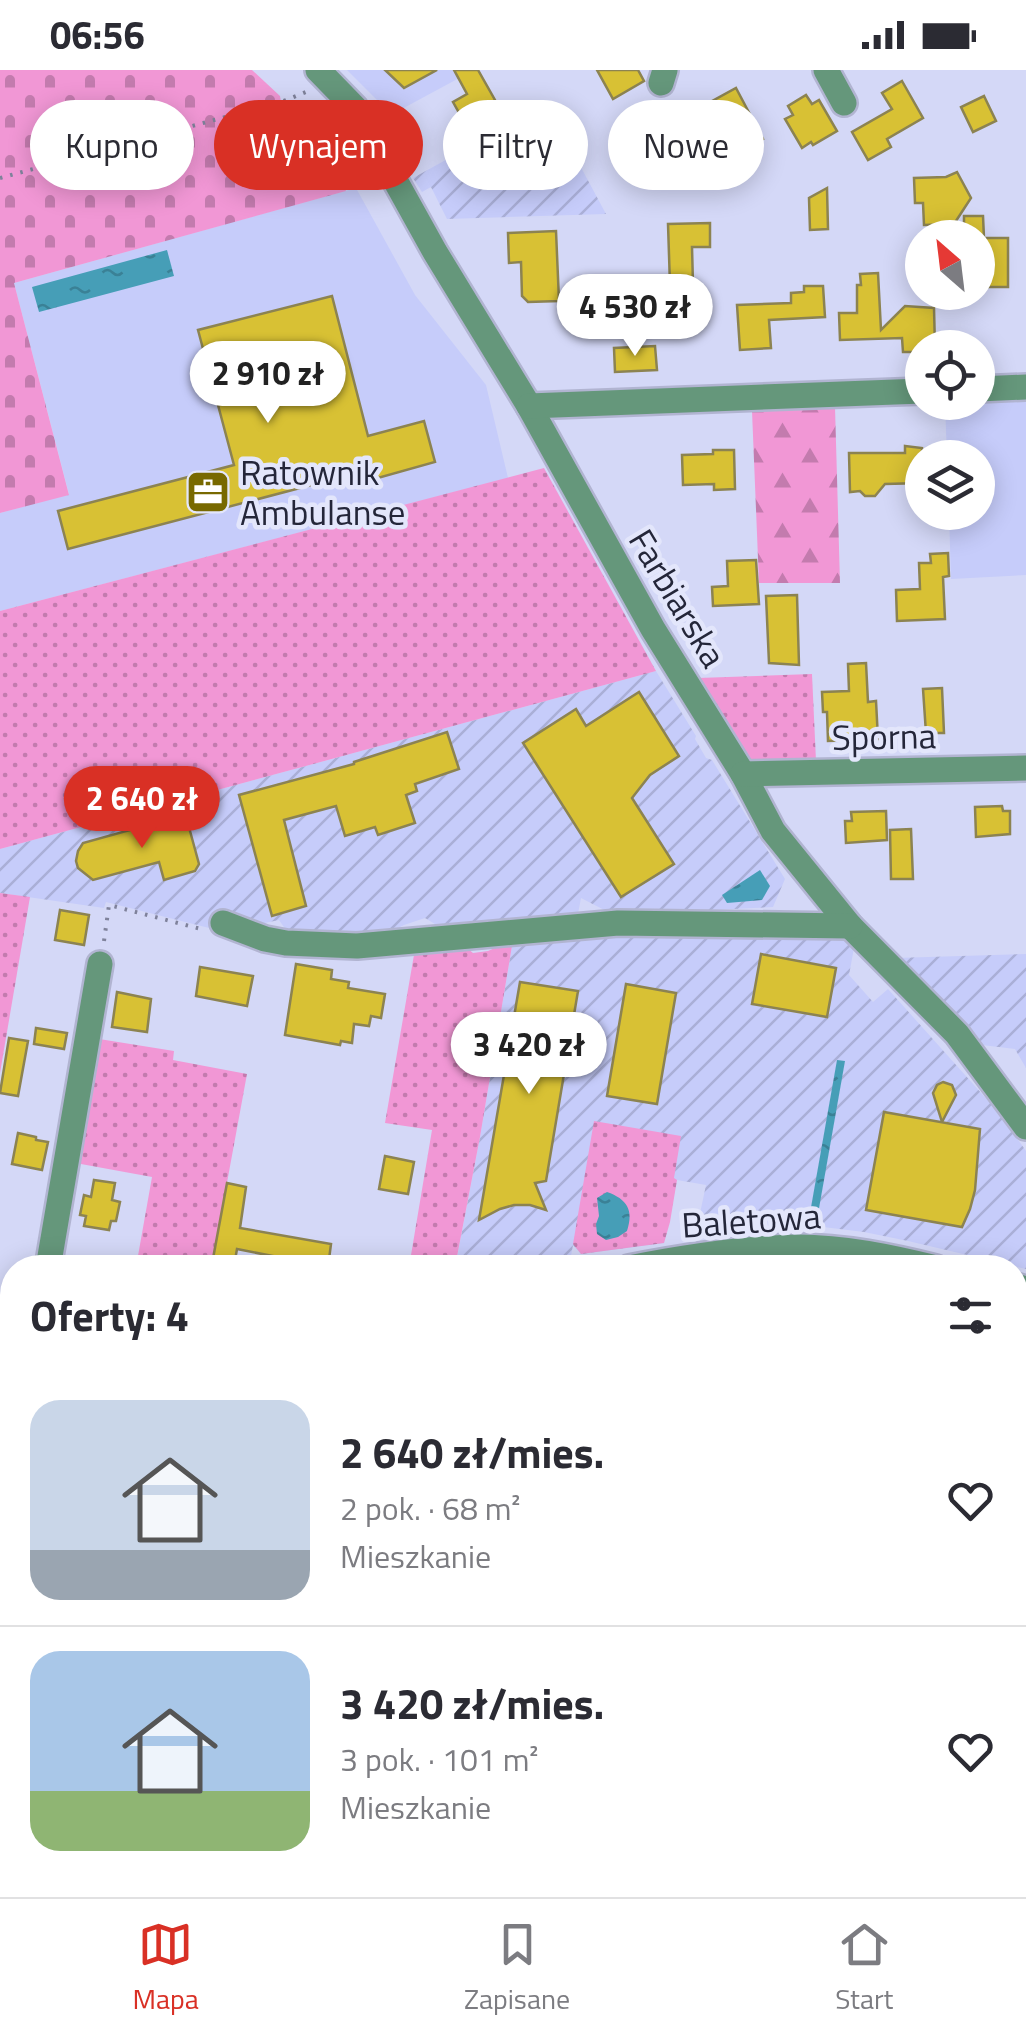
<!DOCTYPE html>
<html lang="pl">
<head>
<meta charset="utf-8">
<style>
	body { margin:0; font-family:"Titillium Web",sans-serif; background:#f2f2f3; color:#2b2b33; height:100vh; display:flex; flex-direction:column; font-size:38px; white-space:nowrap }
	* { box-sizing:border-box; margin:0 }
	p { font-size:32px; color:#7c7c81 }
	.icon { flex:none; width:55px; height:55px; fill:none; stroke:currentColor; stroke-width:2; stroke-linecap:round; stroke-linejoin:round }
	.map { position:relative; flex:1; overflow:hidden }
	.drawer { position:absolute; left:0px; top:1185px; width:1028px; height:642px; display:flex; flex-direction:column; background:#fff; border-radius:40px 40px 0 0; box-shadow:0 5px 25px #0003 }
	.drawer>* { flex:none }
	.hud { position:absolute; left:30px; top:30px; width:968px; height:90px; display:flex; gap:20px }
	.needle { width:65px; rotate:332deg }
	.buttons { position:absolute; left:905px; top:150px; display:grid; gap:20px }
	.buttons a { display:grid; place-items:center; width:90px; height:90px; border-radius:50%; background:#fff; box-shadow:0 5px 25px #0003; font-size:50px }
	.price { position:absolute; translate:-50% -85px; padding:0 22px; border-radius:35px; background:#fff; color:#222; font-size:32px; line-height:65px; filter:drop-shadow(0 2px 5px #0008) }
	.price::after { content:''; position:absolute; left:50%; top:60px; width:30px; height:22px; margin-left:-15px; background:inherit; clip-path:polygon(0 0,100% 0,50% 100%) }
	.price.active { background:#d93025; color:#fff }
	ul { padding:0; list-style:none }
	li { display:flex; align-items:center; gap:30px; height:250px; padding:0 30px }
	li+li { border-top:2px solid #e1e1e2 }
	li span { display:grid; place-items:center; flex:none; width:280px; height:200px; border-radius:30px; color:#555 }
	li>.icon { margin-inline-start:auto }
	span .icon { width:120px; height:120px; fill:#fffc; stroke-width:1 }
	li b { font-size:42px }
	h2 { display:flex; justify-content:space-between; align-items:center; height:120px; padding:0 30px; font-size:42px }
	.chip { padding:0 35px; border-radius:45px; background:#fff; box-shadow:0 5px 25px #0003; font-size:35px; line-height:90px }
	.chip.active { background:#d93025; color:#fff }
	.status { display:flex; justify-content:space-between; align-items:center; height:70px; padding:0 50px; background:#fff; direction:ltr }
	.status svg { height:28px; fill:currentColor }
	.tab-bar { display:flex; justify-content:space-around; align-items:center; height:140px; border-top:2px solid #e1e1e2; background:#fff; font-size:28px; color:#7c7c81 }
	.tab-bar a { display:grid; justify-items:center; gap:5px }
	.tab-bar .active { color:#d93025 }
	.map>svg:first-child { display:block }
	.built { fill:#c6ccfa }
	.industrial { fill:url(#industrial-furrows) }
	.grass { fill:url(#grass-dots) }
	.forest { fill:url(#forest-firs) }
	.cemetery { fill:url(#cemetery-stones) }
	.water { fill:url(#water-ripples) }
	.building { fill:#d8c134; stroke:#8c8351; stroke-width:2.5 }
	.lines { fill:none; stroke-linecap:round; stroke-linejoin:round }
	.minor-casing { stroke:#b1b4d1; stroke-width:30 }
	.path { stroke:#7f829b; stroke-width:4; stroke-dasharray:2.5 8; stroke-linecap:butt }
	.minor { stroke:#65977b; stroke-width:25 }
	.labels { text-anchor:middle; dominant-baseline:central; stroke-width:9; stroke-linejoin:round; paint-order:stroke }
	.poi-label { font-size:35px; fill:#242639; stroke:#e3e6fb; text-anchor:start }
	.street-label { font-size:35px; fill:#242639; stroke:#e3e6fb }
</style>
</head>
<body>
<div class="status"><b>06:56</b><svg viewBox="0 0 49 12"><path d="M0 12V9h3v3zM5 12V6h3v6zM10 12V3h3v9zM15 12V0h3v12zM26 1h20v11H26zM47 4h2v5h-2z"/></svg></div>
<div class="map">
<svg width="1026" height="1827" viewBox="0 0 1026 1827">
	<defs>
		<pattern id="industrial-furrows" width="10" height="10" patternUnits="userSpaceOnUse" patternTransform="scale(2.5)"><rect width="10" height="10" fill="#c6ccfa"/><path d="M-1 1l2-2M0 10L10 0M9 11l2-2" fill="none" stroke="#aaafd7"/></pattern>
		<pattern id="grass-dots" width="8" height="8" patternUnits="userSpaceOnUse" patternTransform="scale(2.5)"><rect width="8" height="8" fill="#f197d5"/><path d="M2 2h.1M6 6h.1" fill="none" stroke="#c37bae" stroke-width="1.8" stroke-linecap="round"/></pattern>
		<pattern id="forest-firs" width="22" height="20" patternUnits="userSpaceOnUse" patternTransform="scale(2.5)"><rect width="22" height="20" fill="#f197d5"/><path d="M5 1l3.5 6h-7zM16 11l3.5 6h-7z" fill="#c37bae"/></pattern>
		<pattern id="cemetery-stones" width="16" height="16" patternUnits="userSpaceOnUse" patternTransform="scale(2.5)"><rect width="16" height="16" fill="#f197d5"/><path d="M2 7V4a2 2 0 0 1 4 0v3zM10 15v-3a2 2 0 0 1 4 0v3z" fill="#c37bae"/></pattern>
		<pattern id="water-ripples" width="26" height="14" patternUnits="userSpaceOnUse" patternTransform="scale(2.5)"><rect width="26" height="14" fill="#469eb7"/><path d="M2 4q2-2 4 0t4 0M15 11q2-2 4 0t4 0" fill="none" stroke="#3a8196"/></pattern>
	</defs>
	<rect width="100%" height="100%" fill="#d4d8f7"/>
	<!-- built -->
	<g class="built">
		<path d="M 347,0 L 474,0 L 387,47 L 378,31 Z"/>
		<path d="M 356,118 L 415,225 L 486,315 L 508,408 L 0,541 L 0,443 L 69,424 L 14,213 Z"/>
		<path d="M 1026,330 L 1026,505 L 951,509 L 949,443 L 978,442 L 978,388 L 947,387 L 945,333 Z"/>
		<path d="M 1015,1237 L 1026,1240 L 1026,1384 L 1015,1391 Z"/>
	</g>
	<!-- industrial -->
	<g class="industrial">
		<path d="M 547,34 L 606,144 L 447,149 L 431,117 L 422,122 L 413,108 Z"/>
		<path d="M 656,601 L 696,666 L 695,669 L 706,688 L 712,690 L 785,809 L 773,837 L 614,845 L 581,828 L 577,849 L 443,859 L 425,848 L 404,855 L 383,866 L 290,866 L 279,850 L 260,854 L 225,843 L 221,861 L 106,832 L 104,838 L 0,823 L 0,779 Z"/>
		<path d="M 625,863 L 848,870 L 854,878 L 849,905 L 873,932 L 888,919 L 1000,1044 L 1026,1081 L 1026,1199 L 908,1171 L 864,1162 L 823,1157 L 784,1157 L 708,1165 L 701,1160 L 699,1148 L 706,1115 L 677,1110 L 664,1173 L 581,1184 L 573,1175 L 571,1186 L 525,1197 L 455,1198 L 480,1067 L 513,870 Z"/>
		<path d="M 1026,884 L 1026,998 L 1015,979 L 982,975 L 970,957 L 895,888 Z"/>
		<path d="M 0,1327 L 12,1329 L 12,1377 L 0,1383 Z"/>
	</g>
	<!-- grass -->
	<g class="grass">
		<path d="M 544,398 L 656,601 L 0,779 L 0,541 Z"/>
		<path d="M 812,604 L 816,691 L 754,693 L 749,690 L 698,608 Z"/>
		<path d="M 0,823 L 30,827 L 0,1003 Z"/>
		<path d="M 513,870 L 480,1067 L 455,1197 L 409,1197 L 432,1060 L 385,1053 L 415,879 L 461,873 L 473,883 L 488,881 Z"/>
		<path d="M 93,968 L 174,981 L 173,990 L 247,1004 L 212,1194 L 181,1188 L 178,1197 L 136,1197 L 152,1107 L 70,1092 Z"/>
		<path d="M 594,1051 L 681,1066 L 674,1108 L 677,1110 L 670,1152 L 664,1173 L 581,1184 L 573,1174 Z"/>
		<path d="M 12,1415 L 12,1815 L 26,1815 L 24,1827 L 0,1827 L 0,1419 Z"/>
		<path d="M 1026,1426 L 1026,1515 L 1015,1522 L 1015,1433 Z"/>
		<path d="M 100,1815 L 157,1817 L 224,1827 L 98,1827 Z"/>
	</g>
	<!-- forest -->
	<g class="forest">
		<path d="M 835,337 L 840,513 L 759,513 L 752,341 Z"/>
		<path d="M 160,1815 L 251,1815 L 249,1827 L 224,1827 L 157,1817 Z"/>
	</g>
	<!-- cemetery -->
	<path class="cemetery" d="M 0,0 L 252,0 L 280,26 L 282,38 L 292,35 L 341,109 L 346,121 L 14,213 L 69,425 L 0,443 Z"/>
	<!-- water -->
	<g class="water">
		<path d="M 167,180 L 174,206 L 39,242 L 32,217 Z"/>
		<path d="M 760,800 L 770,816 L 762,830 L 727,833 L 722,825 Z"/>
		<path d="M 837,990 L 845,991 L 818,1144 L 810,1143 Z"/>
		<path d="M 607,1122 C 627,1129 634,1140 627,1161 L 618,1167 L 606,1170 L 597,1164 L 596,1154 L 599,1146 L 597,1128 Z"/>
		<path d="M 289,1815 L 344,1815 L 342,1827 L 274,1827 L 286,1821 Z"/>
	</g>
	<!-- building -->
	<g class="building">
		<path d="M 385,0 L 437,0 L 404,18 Z"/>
		<path d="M 454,0 L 478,0 L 495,30 L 490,33 L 498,48 L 474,60 L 466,46 L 462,48 L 453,32 L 467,24 Z"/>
		<path d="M 597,0 L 638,0 L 644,11 L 613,29 Z"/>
		<path d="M 902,11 L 923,48 L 887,69 L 891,77 L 868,90 L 852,62 L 892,39 L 882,23 Z"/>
		<path d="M 736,18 L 763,69 L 721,92 L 694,41 Z"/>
		<path d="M 806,25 L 812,34 L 819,30 L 837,61 L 813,75 L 811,72 L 802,78 L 785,49 L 793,45 L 788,36 Z"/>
		<path d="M 984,26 L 996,51 L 973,62 L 961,37 Z"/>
		<path d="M 957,102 L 971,128 L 954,154 L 924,155 L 923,133 L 915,133 L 914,108 L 946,107 Z"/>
		<path d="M 827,118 L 828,159 L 810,160 L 809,128 Z"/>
		<path d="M 964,146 L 983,146 L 984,168 L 964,168 Z"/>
		<path d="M 710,153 L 710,177 L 692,177 L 693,214 L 700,214 L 701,244 L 659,245 L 658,216 L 670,215 L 668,154 Z"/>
		<path d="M 556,161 L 559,231 L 528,232 L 522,226 L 521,192 L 509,193 L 508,163 Z"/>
		<path d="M 978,168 L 1008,168 L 1008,217 L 983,217 L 983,205 L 978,205 Z"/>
		<path d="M 878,203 L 881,260 L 905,236 L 934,238 L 935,278 L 922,278 L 922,282 L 903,282 L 902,268 L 840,270 L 839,243 L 857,243 L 857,215 L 861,215 L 860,204 Z"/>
		<path d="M 804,216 L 823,216 L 825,247 L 769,250 L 771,278 L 740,280 L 737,235 L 791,233 L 791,223 L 804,222 Z"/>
		<path d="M 332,226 L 368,366 L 424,351 L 435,392 L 360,413 L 357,403 L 68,479 L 58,441 L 234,395 L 198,260 Z"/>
		<path d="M 655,276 L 657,300 L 615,302 L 614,278 Z"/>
		<path d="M 905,376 L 922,378 L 922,413 L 885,414 L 875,426 L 865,426 L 860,421 L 850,422 L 849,383 L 905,383 Z"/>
		<path d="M 713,380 L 734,380 L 735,419 L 714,420 L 714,414 L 683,415 L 682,385 L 713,384 Z"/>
		<path d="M 948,483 L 949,506 L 943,507 L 945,549 L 897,551 L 896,520 L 920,519 L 919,493 L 931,493 L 930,484 Z"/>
		<path d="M 756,490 L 759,534 L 713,536 L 712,517 L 728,516 L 727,491 Z"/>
		<path d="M 797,525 L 799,595 L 769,593 L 766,526 Z"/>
		<path d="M 866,593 L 868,632 L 876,631 L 878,669 L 828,671 L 827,642 L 823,642 L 822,622 L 849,621 L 848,594 Z"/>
		<path d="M 942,618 L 944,663 L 926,663 L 923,619 Z"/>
		<path d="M 639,622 L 679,686 L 650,705 L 632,728 L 674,794 L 621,827 L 523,673 L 576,639 L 586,656 Z"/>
		<path d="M 447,662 L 459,699 L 415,714 L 417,721 L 406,725 L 415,753 L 378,765 L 375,757 L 345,766 L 336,736 L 284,750 L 306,836 L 272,846 L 239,725 L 354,694 L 354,692 Z"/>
		<path d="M 1002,736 L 1003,741 L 1010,741 L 1010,764 L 976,767 L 975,737 Z"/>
		<path d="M 886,741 L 887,770 L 846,773 L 845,751 L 852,751 L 851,742 Z"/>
		<path d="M 180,746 L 187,750 L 199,794 L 195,801 L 164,810 L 159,792 L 93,810 L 78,798 L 76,791 L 78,781 L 83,773 Z"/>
		<path d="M 911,759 L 913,809 L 891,809 L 890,760 Z"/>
		<path d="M 60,840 L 89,845 L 84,875 L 55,870 Z"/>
		<path d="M 761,884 L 836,898 L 827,947 L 752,934 Z"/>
		<path d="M 296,894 L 332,900 L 331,909 L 349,912 L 348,918 L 385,924 L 381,948 L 371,946 L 369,956 L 354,954 L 352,973 L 341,971 L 340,975 L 285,965 Z"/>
		<path d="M 200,897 L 253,906 L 247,936 L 196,926 Z"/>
		<path d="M 520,912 L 578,921 L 546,1111 L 535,1113 L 546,1140 L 530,1135 L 514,1135 L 500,1139 L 479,1150 Z"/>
		<path d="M 626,914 L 676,923 L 657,1034 L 607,1026 Z"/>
		<path d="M 117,922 L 151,929 L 147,962 L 112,957 Z"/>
		<path d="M 36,958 L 67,963 L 64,979 L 34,974 Z"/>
		<path d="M 9,968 L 28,971 L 18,1026 L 0,1023 Z"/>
		<path d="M 943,1012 L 952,1015 L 956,1025 L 942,1052 L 933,1023 L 937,1015 Z"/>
		<path d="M 884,1042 L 980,1059 L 975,1120 L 970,1139 L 962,1157 L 866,1140 Z"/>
		<path d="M 18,1063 L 36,1067 L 36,1070 L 48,1072 L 42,1100 L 12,1094 Z"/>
		<path d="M 385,1086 L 414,1092 L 408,1124 L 379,1119 Z"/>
		<path d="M 94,1110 L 115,1113 L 112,1130 L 120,1132 L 116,1151 L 111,1151 L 109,1160 L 84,1156 L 86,1146 L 80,1145 L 84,1125 L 91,1127 Z"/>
		<path d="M 227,1113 L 246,1117 L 240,1158 L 331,1174 L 328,1197 L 237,1179 L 234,1196 L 212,1194 Z"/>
	</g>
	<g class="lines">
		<defs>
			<g id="minor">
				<path d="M 318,0 L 355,38 L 435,182 L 529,336 L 653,559 L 743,704 L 773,761 L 850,856 L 957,964 L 1026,1057"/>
				<path d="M 826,0 L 844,33"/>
				<path d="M 661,13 L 665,0"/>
				<path d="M 978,319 L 1026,317"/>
				<path d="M 529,336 L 922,321"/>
				<path d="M 743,704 L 1026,698"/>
				<path d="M 223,853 L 265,869 L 286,873 L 357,876 L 618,853 L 850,856"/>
				<path d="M 48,1198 L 100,894"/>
				<path d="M 629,1198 C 685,1187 742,1178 798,1177 C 844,1177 891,1187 936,1198"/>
				<path d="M 1015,1216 L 1026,1219"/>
				<path d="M 0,1400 L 12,1393"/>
				<path d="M 1015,1405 L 1026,1398"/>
				<path d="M 1015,1532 L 1026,1526"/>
				<path d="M 1015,1788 L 1026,1782"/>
				<path d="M 29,1827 L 32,1815"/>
				<path d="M 504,1827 L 525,1815"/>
				<path d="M 945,1827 L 967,1815"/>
			</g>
		</defs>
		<!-- minor casing -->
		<use href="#minor" class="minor-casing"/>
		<!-- path -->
		<g class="path">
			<path d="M 0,108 L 281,32 L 306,22"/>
			<path d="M 104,871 L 109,835 L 201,859"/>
			<path d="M 0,1472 L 9,1420"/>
		</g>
		<!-- minor -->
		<use href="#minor" class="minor"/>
	</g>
	<!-- icons -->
	<defs>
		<symbol id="office-square" viewBox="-11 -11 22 22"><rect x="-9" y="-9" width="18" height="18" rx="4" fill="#786900" stroke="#e3e6fb"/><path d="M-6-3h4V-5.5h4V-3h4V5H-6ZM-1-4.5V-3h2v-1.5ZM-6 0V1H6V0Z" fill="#fff"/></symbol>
	</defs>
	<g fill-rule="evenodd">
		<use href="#office-square" x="183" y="397" width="50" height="50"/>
	</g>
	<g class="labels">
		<!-- poi labels -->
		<g class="poi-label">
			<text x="240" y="402">Ratownik<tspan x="240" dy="40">Ambulanse</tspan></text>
		</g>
		<!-- street labels -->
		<g class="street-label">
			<text transform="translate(678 528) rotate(59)">Farbiarska</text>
			<text transform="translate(884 666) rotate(-1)">Sporna</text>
			<text transform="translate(751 1150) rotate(-4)">Baletowa</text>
		</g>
	</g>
</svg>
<div class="buttons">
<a><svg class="needle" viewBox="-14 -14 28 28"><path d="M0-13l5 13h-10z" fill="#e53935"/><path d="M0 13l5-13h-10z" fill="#7c7c81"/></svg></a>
<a><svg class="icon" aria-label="locate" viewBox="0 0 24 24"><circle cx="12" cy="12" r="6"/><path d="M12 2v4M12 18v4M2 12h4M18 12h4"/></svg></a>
<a><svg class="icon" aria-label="layers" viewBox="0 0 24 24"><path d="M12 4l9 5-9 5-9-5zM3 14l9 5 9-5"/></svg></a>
</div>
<b class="price" style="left:635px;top:289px">4 530 zł</b>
<b class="price" style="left:268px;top:356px">2 910 zł</b>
<b class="price active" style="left:142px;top:781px">2 640 zł</b>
<b class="price" style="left:529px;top:1027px">3 420 zł</b>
<div class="hud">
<a class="chip">Kupno</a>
<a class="chip active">Wynajem</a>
<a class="chip">Filtry</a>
<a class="chip">Nowe</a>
</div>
<section class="drawer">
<h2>Oferty: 4<svg class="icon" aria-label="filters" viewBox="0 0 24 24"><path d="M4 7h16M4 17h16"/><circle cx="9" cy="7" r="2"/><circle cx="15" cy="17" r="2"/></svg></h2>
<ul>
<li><span style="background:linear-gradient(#c9d6e8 75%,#9aa5b1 0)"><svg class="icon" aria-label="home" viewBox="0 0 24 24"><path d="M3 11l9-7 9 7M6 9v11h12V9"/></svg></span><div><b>2 640 zł/mies.</b><p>2 pok. · 68 m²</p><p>Mieszkanie</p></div><svg class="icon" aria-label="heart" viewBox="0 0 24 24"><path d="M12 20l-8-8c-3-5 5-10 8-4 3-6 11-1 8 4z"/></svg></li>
<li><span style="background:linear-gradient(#a9c7e8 70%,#8fb573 0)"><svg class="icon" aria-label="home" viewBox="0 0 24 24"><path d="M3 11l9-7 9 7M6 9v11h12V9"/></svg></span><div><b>3 420 zł/mies.</b><p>3 pok. · 101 m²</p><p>Mieszkanie</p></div><svg class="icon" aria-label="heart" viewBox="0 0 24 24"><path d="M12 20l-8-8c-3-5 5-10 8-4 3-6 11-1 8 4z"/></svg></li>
</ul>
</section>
</div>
<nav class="tab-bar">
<a class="active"><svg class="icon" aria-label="map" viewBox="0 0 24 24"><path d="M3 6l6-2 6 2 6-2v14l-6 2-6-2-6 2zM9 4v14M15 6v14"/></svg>Mapa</a>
<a><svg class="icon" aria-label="saved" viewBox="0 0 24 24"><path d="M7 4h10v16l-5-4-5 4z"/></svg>Zapisane</a>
<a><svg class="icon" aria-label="home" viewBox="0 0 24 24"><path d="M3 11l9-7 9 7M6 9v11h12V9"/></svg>Start</a>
</nav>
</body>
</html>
